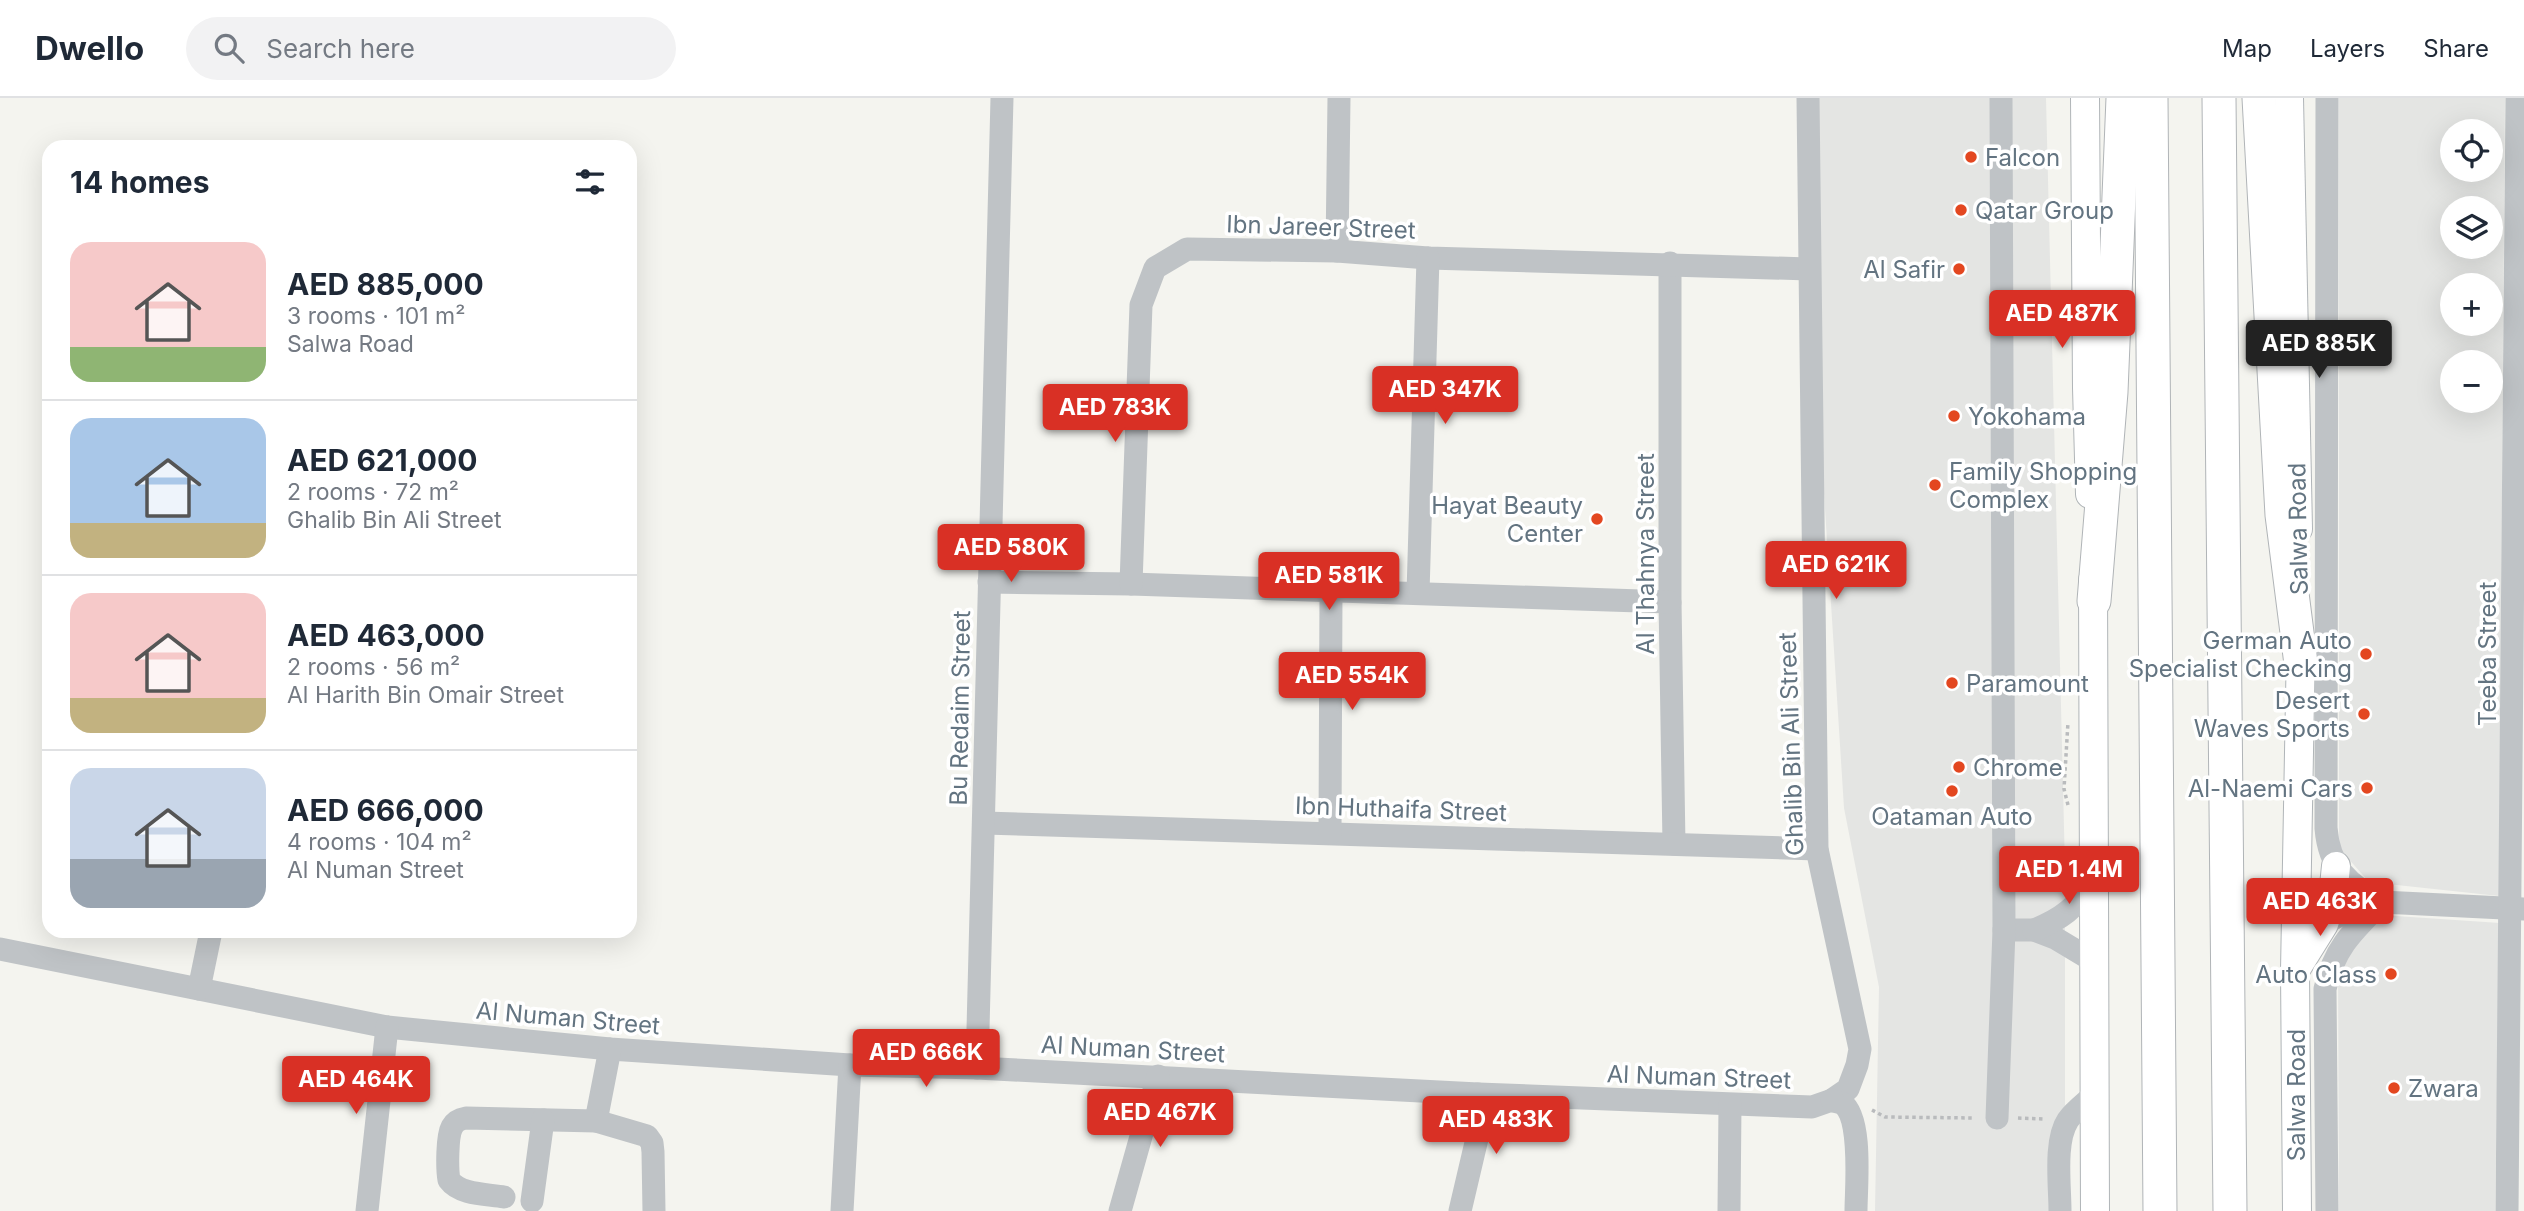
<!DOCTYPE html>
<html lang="en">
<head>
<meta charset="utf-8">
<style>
	body { margin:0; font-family:Inter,sans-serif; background:#f2f2f3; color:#1f2937; height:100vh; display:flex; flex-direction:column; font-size:26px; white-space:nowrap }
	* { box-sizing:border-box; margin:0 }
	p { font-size:23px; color:#747a83 }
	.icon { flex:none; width:38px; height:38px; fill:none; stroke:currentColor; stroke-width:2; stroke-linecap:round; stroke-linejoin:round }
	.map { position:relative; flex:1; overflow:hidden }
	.sheet { position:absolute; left:42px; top:42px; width:595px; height:798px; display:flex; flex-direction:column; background:#fff; border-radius:21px; box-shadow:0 7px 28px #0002 }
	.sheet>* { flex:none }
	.controls { position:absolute; left:2440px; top:21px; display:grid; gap:14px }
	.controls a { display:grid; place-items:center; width:63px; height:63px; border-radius:50%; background:#fff; box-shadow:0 7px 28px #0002; font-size:35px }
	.price { position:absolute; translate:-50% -60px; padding:0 16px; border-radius:7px; background:#d93025; color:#fff; font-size:23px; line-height:46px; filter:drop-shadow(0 2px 4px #0008) }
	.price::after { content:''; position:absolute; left:50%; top:42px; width:21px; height:16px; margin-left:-10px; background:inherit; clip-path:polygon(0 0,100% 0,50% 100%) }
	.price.active { background:#222; color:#fff }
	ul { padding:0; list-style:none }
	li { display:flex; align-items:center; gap:21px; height:175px; padding:0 28px }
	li+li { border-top:2px solid #e0e1e3 }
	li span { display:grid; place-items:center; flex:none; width:196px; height:140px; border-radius:21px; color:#555 }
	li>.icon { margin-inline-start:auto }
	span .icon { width:84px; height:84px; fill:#fffc; stroke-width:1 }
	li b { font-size:30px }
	h2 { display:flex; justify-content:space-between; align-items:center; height:84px; padding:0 28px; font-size:30px }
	header { display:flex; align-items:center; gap:42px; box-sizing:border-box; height:98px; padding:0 35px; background:#fff; border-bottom:2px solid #e0e1e3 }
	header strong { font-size:33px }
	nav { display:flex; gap:38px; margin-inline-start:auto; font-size:24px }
	.search { width:490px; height:63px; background:#f2f2f3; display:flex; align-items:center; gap:18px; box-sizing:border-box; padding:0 24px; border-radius:38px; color:#747a83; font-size:26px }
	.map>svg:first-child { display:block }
	.built { fill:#e4e5e3; fill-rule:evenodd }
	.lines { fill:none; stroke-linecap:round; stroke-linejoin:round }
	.major-casing { stroke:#b0b5b8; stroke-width:30 }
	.highway-casing { stroke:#b0b4b7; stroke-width:35 }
	.path { stroke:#b9bbbd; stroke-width:3.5; stroke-dasharray:3.5 3.5; stroke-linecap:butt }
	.minor { stroke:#bfc3c6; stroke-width:23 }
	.major { stroke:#fff; stroke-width:28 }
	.highway { stroke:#fff; stroke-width:33 }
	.poi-dot { fill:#e34720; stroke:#fff; stroke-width:2.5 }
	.labels { text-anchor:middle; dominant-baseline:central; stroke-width:7; stroke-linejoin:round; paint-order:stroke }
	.poi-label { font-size:24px; fill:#637481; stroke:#fff; text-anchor:start }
	.street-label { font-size:24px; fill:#637481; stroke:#fff }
</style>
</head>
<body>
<header>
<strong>Dwello</strong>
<div class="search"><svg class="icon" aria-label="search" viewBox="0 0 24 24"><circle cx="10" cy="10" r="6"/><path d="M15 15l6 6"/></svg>Search here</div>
<nav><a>Map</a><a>Layers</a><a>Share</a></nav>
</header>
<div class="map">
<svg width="2524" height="1113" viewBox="0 0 2524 1113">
	<rect width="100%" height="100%" fill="#f4f4ef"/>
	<!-- built -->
	<g class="built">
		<path d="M 1816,0 L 2046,0 L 2065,770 L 2065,1017 L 2062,1113 L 1875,1113 L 1879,889 L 1844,710 L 1820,332 Z"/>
		<path d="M 2339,0 L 2505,0 L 2499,798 L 2369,784 L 2339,750 ZM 2452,33 L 2490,33 L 2490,72 L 2452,72 ZM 2452,110 L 2490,110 L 2490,149 L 2452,149 ZM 2452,187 L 2490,187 L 2490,226 L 2452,226 ZM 2452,264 L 2490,264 L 2490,303 L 2452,303 Z"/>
		<path d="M 2381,817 L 2500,825 L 2495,1113 L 2339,1113 L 2338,867 Z"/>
	</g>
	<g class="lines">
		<defs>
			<g id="major">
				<path d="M 2085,0 L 2087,290 L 2090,396"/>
				<path d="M 2289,0 L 2298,431"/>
				<path d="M 2093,482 L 2095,1113"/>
				<path d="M 2296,871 L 2324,826 L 2333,798 L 2336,768"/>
				<path d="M 2297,1113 L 2295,873 L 2301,545"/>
			</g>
			<g id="highway">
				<path d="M 2151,0 L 2160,1113"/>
				<path d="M 2219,0 L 2230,1113"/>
				<path d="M 2259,0 L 2282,417 L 2301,566"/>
				<path d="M 2094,503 L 2111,294 L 2123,0"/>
			</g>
		</defs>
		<!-- major casing -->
		<use href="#major" class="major-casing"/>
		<!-- highway casing -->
		<use href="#highway" class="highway-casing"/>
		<!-- path -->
		<g class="path">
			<path d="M 2068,707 L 2064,691 L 2068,624"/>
			<path d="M 1872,1012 L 1885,1019 L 1975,1020"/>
			<path d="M 2018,1020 L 2045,1021"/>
		</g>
		<!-- minor -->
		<g class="minor">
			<path d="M 2327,0 L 2326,730 C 2329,769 2348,787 2382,804"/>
			<path d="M 1337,153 L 1339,0"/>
			<path d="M 1670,165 L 1670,504 L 1674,746"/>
			<path d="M 989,484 L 1131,486 L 1670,504"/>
			<path d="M 1131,486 L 1141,207 L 1155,170 L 1187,151 L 1337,153 L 1428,160 L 1809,171"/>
			<path d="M 1418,495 L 1428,160"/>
			<path d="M 984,725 L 1817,751"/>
			<path d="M 1330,735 L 1331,493"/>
			<path d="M 2324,826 L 2348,813 L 2382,804 L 2524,811"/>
			<path d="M 2004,832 L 2034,832 L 2055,840 L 2095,864"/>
			<path d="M 2034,832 C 2064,820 2072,811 2093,787"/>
			<path d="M 0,851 L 387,929 L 610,951 L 850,967 L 977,970 L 1478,996 L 1812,1009 L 1832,1002 L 1848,991 L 1857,967 L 1860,951 L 1817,751 L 1808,0"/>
			<path d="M 199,891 L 211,833"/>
			<path d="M 977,970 L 1002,0"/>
			<path d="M 1832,1002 C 1832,1003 1842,1005 1842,1005 C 1863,1020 1856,1089 1856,1113"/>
			<path d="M 1997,1020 L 2004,832 L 2001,0"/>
			<path d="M 596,1023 L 610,951"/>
			<path d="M 504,1099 C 487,1096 460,1097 449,1082 C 447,1071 447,1038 452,1029 C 455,1023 460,1021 466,1020 L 596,1023 L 647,1038 L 652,1045 L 653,1054 L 654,1113"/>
			<path d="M 532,1103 L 543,1022"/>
			<path d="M 367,1113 L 387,929"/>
			<path d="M 842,1113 L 850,967"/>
			<path d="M 1120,1113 L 1158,978"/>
			<path d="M 1460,1113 L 1479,1032 L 1478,996"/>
			<path d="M 1729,1113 L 1730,1007"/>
			<path d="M 2060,1113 C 2060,1087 2054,1043 2068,1022 C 2075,1012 2087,1004 2096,995"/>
			<path d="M 2327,1113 L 2325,891 C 2334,850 2353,833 2382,804"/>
			<path d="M 2507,1113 L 2517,0"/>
		</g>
		<!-- major -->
		<use href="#major" class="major"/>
		<!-- highway -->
		<use href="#highway" class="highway"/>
	</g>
	<!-- markers -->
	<g class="poi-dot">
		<circle cx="1971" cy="59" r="7"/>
		<circle cx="1961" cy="112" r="7"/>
		<circle cx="1959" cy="171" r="7"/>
		<circle cx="1954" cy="318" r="7"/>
		<circle cx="1935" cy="387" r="7"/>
		<circle cx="1597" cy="421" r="7"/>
		<circle cx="2366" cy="556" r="7"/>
		<circle cx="1952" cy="585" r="7"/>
		<circle cx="2364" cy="616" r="7"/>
		<circle cx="1959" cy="669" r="7"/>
		<circle cx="2367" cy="690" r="7"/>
		<circle cx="1952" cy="693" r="7"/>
		<circle cx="2391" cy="876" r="7"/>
		<circle cx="2394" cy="990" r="7"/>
	</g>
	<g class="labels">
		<!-- poi labels -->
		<g class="poi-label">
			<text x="1985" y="59">Falcon</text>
			<text x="1975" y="112">Qatar Group</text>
			<text x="1945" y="171" text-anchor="end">Al Safir</text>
			<text x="1968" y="318">Yokohama</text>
			<text x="1949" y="373">Family Shopping<tspan x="1949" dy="28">Complex</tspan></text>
			<text x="1583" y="407" text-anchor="end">Hayat Beauty<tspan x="1583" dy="28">Center</tspan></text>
			<text x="2352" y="542" text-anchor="end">German Auto<tspan x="2352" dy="28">Specialist Checking</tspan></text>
			<text x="1966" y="585">Paramount</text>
			<text x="2350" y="602" text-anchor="end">Desert<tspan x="2350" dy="28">Waves Sports</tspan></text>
			<text x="1973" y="669">Chrome</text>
			<text x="2353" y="690" text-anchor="end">Al-Naemi Cars</text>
			<text x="1952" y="718" text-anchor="middle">Oataman Auto</text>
			<text x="2377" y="876" text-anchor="end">Auto Class</text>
			<text x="2408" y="990">Zwara</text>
		</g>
		<!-- street labels -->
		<g class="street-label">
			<text transform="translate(1321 129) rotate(2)">Ibn Jareer Street</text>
			<text transform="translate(2298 431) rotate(-91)">Salwa Road</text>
			<text transform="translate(1645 456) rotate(-90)">Al Thahnya Street</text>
			<text transform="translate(2487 556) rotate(-90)">Teeba Street</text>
			<text transform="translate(960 610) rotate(-89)">Bu Redaim Street</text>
			<text transform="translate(1791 646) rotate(-92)">Ghalib Bin Ali Street</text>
			<text transform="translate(1401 711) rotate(2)">Ibn Huthaifa Street</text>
			<text transform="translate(568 920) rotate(5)">Al Numan Street</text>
			<text transform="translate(1133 951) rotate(3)">Al Numan Street</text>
			<text transform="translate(1699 979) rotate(2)">Al Numan Street</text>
			<text transform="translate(2296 997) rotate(-90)">Salwa Road</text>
		</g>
	</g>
</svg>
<div class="controls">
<a><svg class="icon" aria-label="locate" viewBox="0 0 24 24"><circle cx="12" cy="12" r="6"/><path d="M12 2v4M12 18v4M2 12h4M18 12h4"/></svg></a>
<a><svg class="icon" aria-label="layers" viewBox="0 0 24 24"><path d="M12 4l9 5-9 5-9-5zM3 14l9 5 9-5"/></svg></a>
<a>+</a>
<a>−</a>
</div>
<b class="price" style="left:2062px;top:252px">AED 487K</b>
<b class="price active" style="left:2319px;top:282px">AED 885K</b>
<b class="price" style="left:1445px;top:328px">AED 347K</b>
<b class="price" style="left:1115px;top:346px">AED 783K</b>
<b class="price" style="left:1011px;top:486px">AED 580K</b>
<b class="price" style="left:1836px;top:503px">AED 621K</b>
<b class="price" style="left:1329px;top:514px">AED 581K</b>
<b class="price" style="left:1352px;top:614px">AED 554K</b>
<b class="price" style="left:2069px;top:808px">AED 1.4M</b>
<b class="price" style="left:2320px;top:840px">AED 463K</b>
<b class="price" style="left:926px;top:991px">AED 666K</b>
<b class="price" style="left:356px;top:1018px">AED 464K</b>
<b class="price" style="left:1160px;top:1051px">AED 467K</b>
<b class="price" style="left:1496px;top:1058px">AED 483K</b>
<section class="sheet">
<h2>14 homes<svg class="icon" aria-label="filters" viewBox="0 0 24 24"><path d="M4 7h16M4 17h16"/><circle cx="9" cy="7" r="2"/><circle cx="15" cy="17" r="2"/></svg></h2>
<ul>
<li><span style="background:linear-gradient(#f6c9c9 75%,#8fb573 0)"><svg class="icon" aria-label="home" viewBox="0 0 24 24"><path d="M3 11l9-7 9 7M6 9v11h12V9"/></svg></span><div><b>AED 885,000</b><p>3 rooms · 101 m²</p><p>Salwa Road</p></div></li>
<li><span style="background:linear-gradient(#a9c7e8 75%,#c2b280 0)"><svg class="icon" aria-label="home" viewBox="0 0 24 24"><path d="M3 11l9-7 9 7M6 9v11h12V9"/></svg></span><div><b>AED 621,000</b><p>2 rooms · 72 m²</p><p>Ghalib Bin Ali Street</p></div></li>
<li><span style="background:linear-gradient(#f6c9c9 75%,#c2b280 0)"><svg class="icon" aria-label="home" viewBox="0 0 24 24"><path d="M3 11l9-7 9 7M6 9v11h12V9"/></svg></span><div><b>AED 463,000</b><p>2 rooms · 56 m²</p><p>Al Harith Bin Omair Street</p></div></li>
<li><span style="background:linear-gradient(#c9d6e8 65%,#9aa5b1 0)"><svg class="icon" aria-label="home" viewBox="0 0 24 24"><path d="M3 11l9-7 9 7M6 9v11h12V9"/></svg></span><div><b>AED 666,000</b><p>4 rooms · 104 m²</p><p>Al Numan Street</p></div></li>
</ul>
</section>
</div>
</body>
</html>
